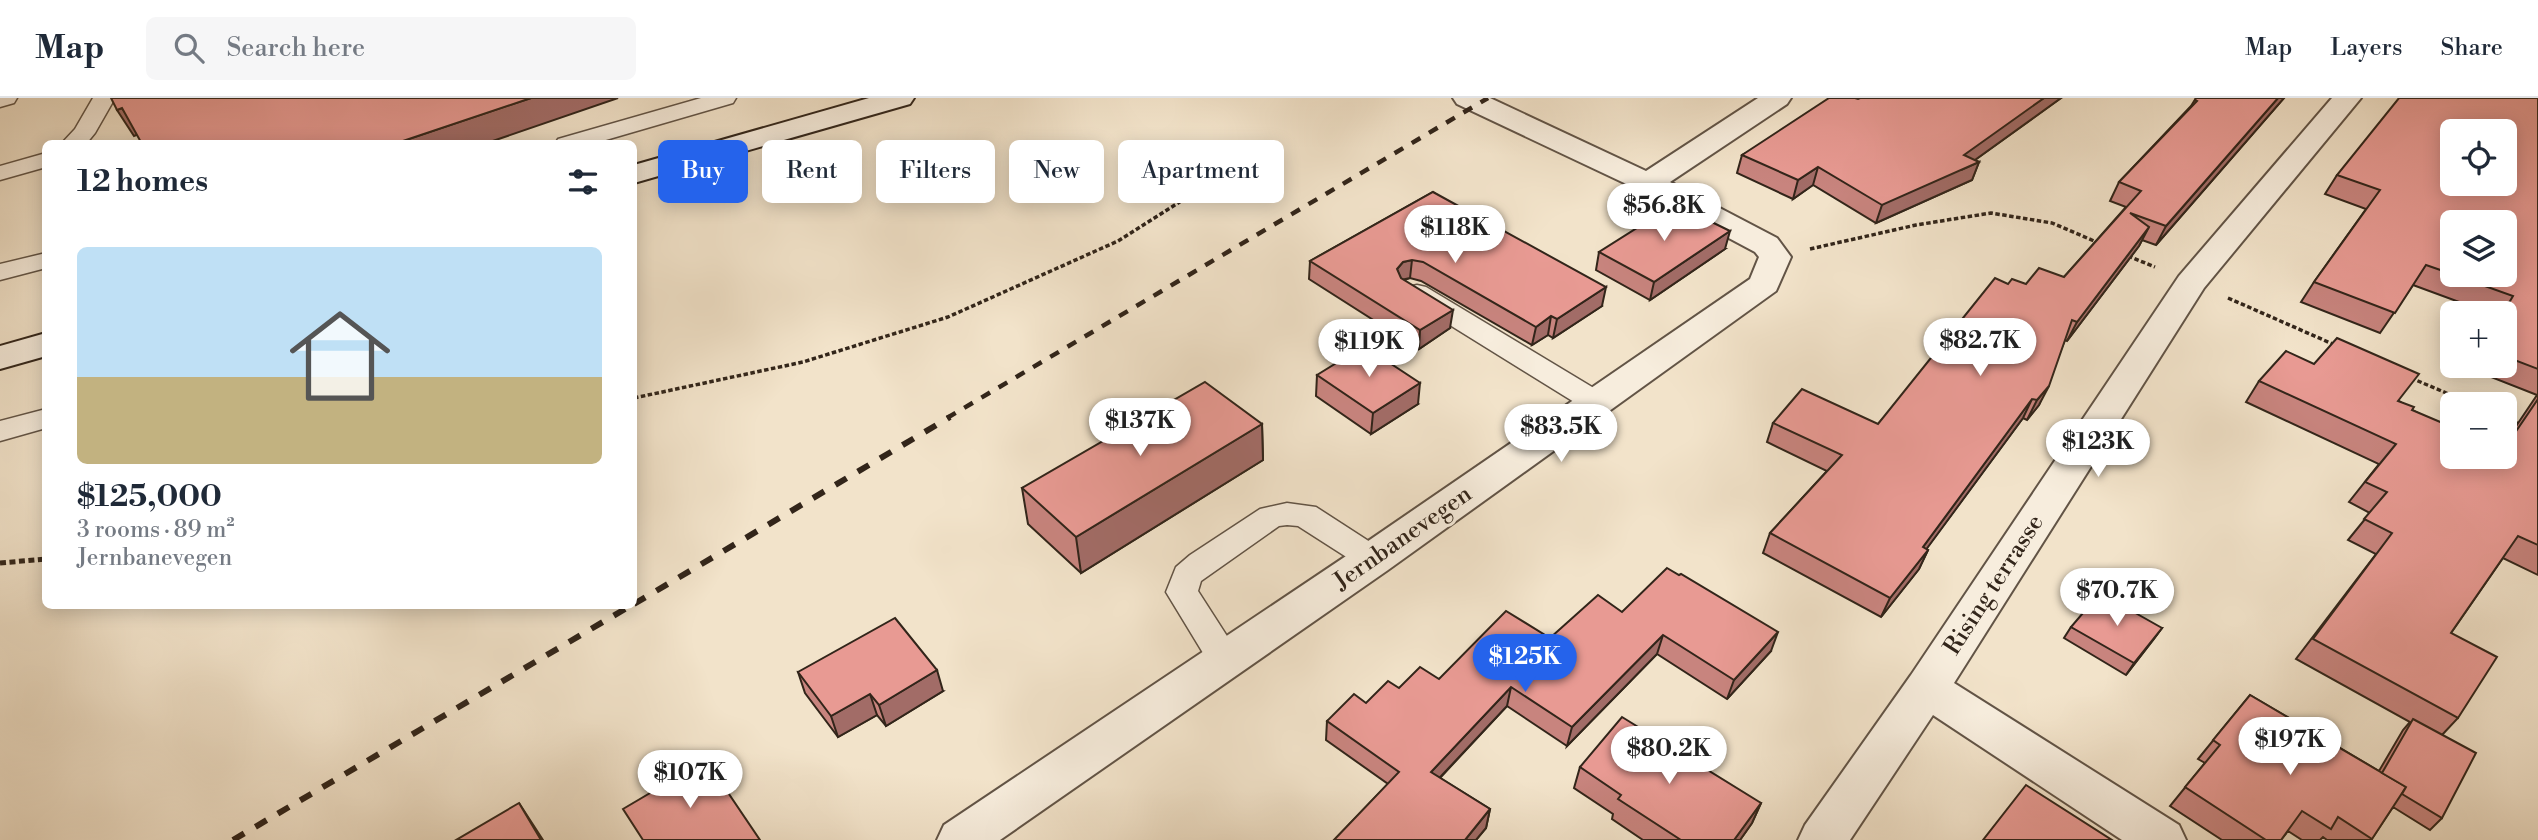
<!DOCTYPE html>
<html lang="en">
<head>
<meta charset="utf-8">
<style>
	body { margin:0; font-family:"Libre Bodoni",serif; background:#f6f6f7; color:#1f2937; height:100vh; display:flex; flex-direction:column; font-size:26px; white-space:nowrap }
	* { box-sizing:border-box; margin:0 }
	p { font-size:23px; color:#747a83 }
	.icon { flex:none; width:38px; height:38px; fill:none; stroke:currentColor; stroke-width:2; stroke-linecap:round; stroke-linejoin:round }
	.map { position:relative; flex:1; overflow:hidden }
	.side { position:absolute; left:42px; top:42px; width:595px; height:469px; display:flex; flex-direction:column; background:#fff; border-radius:10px; box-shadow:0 4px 18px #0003 }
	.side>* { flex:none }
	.hud { position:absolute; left:658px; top:42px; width:665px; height:63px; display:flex; gap:14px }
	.buttons { position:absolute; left:2440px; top:21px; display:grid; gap:14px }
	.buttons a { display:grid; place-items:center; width:77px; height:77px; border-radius:10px; background:#fff; box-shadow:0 4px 18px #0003; font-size:35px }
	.price { position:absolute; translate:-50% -60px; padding:0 16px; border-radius:24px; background:#fff; color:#222; font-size:23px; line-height:46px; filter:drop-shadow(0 2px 4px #0008) }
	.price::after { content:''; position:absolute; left:50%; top:42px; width:21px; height:16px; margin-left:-10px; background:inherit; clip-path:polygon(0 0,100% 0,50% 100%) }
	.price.current { background:#2563eb; color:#fff }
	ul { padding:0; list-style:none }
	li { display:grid; align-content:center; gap:14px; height:371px; padding:0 35px }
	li+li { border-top:2px solid #e0e1e3 }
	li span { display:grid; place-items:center; height:217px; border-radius:10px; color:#555 }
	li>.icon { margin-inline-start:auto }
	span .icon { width:126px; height:126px; fill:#fffc; stroke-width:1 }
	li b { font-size:30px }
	h2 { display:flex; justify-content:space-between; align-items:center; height:84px; padding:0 35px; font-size:30px }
	.chip { padding:0 24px; border-radius:10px; background:#fff; box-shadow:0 4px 18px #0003; font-size:24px; line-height:63px }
	.chip.current { background:#2563eb; color:#fff }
	header { display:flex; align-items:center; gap:42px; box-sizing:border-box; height:98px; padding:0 35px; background:#fff; border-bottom:2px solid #e0e1e3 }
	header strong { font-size:33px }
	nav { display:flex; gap:38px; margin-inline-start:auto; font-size:24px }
	.search { width:490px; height:63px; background:#f6f6f7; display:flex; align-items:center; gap:18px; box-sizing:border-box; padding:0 24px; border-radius:10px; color:#747a83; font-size:26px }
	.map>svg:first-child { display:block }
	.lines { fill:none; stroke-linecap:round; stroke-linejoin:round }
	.service-casing { stroke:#625446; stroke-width:3 }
	.minor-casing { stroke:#625446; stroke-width:4 }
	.secondary-casing { stroke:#32251a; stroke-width:4 }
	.path-far1 { stroke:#32251a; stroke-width:3.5; stroke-dasharray:4.5 2.5; stroke-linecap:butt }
	.path { stroke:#32251a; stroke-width:5; stroke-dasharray:6 3.5; stroke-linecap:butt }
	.service { fill:#f7eddd; fill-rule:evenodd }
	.minor { fill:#f7eddd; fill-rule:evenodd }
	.secondary { fill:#f7eddd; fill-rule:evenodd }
	.rail-far1 { stroke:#32251a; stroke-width:4.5; stroke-dasharray:10 10; stroke-linecap:butt }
	.rail { stroke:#32251a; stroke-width:6; stroke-dasharray:13 13; stroke-linecap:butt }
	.wall { fill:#c8847e; stroke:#32251a; stroke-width:2; fill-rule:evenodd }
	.shaded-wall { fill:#a26c67; stroke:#32251a; stroke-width:2 }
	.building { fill:#e89a93; stroke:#32251a; stroke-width:2; fill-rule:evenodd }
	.labels { text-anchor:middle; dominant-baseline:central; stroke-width:6; stroke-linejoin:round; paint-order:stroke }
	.street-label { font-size:24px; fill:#32251a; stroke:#f7eddd }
</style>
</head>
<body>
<header>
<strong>Map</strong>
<div class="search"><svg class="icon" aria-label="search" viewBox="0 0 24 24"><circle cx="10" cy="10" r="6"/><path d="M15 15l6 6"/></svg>Search here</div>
<nav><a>Map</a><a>Layers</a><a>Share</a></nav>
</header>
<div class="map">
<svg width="2538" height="742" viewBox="0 0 2538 742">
	<rect width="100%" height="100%" fill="#f2e3ca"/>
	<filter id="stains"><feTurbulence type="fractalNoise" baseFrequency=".00286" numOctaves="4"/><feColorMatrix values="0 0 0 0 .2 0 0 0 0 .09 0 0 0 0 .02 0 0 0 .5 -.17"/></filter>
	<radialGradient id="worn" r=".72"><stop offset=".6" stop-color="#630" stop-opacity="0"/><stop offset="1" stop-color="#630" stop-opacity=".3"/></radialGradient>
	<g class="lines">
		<defs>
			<g id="service">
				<path d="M 0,0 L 17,0 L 14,5 L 0,9 Z"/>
				<path d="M 93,0 L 115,0 L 95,35 L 86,46 L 61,46 L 75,31 Z"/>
				<path d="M 701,0 L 736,0 L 733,5 L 592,46 L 555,46 L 558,41 Z"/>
				<path d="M 46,55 L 46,69 L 0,82 L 0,68 Z"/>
				<path d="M 46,155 L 46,170 L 0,182 L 0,166 Z"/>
				<path d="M 1417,187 L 1426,189 L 1607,298 L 1611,305 L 1607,312 L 1597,314 L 1587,312 L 1408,201 L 1404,195 L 1408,189 Z"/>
				<path d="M 46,311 L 46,330 L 0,343 L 0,323 Z"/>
				<path d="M 1287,405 L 1316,409 L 1384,453 L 1389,461 L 1384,469 L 1373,473 L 1362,469 L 1298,428 L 1287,427 L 1279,428 L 1201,483 L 1198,493 L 1243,563 L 1238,573 L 1226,576 L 1214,573 L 1166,494 L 1176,469 L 1190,457 L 1260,411 Z"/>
			</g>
			<g id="minor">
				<path d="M 1453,0 L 1490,0 L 1646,73 L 1758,0 L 1791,0 L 1787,6 L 1670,84 L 1777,140 L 1791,159 L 1776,193 L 1388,472 L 1000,742 L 937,742 L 944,727 L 1358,450 L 1750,181 L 1759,159 L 1755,154 L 1637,91 L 1457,6 Z"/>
				<path d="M 2332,0 L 2361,0 L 2204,190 L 1954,585 L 2179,727 L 2186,742 L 2122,742 L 1933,617 L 1850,742 L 1798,742 L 1805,727 L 1911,577 L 2179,178 Z"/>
			</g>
			<g id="secondary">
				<path d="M 869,0 L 914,0 L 910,6 L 634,85 L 634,67 Z"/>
				<path d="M 46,235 L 46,258 L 0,271 L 0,248 Z"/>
			</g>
		</defs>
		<!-- service casing -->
		<use href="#service" class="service-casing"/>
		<!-- minor casing -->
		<use href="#minor" class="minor-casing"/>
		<!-- secondary casing -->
		<use href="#secondary" class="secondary-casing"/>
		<!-- path-far1 -->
		<g class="path-far1">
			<path d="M 1810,151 L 1916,127 L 1991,115 L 2052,125 L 2101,146"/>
			<path d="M 2128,158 L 2155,169"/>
			<path d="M 2228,200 L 2335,247"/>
			<path d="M 2411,280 L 2472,306"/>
			<path d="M 634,300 L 803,264 L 948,219 L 1118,143 L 1186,100"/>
		</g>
		<!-- path -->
		<g class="path">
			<path d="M 2504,320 L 2521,328"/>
			<path d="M 0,465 L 46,461"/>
		</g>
		<!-- service -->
		<use href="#service" class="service"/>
		<!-- minor -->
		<use href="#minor" class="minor"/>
		<!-- secondary -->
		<use href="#secondary" class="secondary"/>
		<!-- rail-far1 -->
		<path class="rail-far1" d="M 947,320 L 1488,0"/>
		<!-- rail -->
		<g class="rail">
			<path d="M 634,506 L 950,319"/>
			<path d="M 233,742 L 630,508"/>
		</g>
	</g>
	<!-- wall -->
	<g class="wall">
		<path d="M 1860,0 L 2061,0 L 1975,62 L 1979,64 L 1972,82 L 1876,125 L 1813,87 L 1793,101 L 1737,75 L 1742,57 Z"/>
		<path d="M 2196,0 L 2284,0 L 2156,147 L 2142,142 L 2139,148 L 2067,243 L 2065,242 L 2039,307 L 2027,322 L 2023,320 L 1926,451 L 1928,452 L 1919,471 L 1881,519 L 1763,455 L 1770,435 L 1827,373 L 1767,344 L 1773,325 L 1878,326 L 2008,186 L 2026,186 L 2064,179 L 2126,109 L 2110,103 L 2119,84 L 2191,8 Z"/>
		<path d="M 2538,0 L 2538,477 L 2503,460 L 2451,535 L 2458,620 L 2442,637 L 2442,720 L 2430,732 L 2393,709 L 2371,742 L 2327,742 L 2323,739 L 2320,742 L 2302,742 L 2288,733 L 2281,742 L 2222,742 L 2170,708 L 2205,665 L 2198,661 L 2250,597 L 2379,673 L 2403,632 L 2410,624 L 2296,561 L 2376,456 L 2348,442 L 2370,415 L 2349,404 L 2379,366 L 2246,304 L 2259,283 L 2399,303 L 2412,312 L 2504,359 L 2504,346 L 2537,297 L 2468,270 L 2470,268 L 2504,268 L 2504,215 L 2489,215 L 2413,187 L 2380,235 L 2301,204 L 2314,184 L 2366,111 L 2325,96 L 2337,77 ZM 2452,124 L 2504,177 L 2452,177 Z"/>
		<path d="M 1433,94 L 1602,208 L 1553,240 L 1548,237 L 1532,247 L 1421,183 L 1410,180 L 1404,182 L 1450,230 L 1419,251 L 1309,181 L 1310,163 Z"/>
		<path d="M 1725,151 L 1650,202 L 1596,172 L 1599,154 Z"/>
		<path d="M 1317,277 L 1418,306 L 1371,336 L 1316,298 Z"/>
		<path d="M 1262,326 L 1263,362 L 1081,475 L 1028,426 L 1022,390 Z"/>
		<path d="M 1679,477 L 1771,553 L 1727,601 L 1657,556 L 1567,648 L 1507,608 L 1440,680 L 1490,711 L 1486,730 L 1476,742 L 1334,742 L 1388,686 L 1326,642 L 1327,623 L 1399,590 L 1439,581 L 1622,514 Z"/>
		<path d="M 2071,529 L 2162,530 L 2126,577 L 2064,540 Z"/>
		<path d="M 798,574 L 943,593 L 886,628 L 877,617 L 838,639 L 805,595 Z"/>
		<path d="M 1580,669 L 1761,705 L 1752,725 L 1740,742 L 1643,742 L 1612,721 L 1613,716 L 1574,690 Z"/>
	</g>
	<!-- shaded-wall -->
	<g class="shaded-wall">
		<path d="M 531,0 L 618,0 L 484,46 L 394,46 Z"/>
		<path d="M 2044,0 L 2061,0 L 1961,72 L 1979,64 L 1972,82 L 1876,125 L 1882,107 Z"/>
		<path d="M 2278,0 L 2284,0 L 2156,147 L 2166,128 Z"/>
		<path d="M 122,10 L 139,36 L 134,38 L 117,12 Z"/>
		<path d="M 1818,69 L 1813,87 L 1793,101 L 1798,82 Z"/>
		<path d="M 2149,129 L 2139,148 L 2067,243 L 2077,224 Z"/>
		<path d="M 1730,133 L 1725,151 L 1650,202 L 1654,184 Z"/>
		<path d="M 1412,162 L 1410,180 L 1401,182 L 1397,171 L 1403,164 Z"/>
		<path d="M 1606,189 L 1602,208 L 1553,240 L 1557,221 Z"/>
		<path d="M 1453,212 L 1450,230 L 1419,251 L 1420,232 Z"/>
		<path d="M 1551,218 L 1548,237 L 1532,247 L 1536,229 Z"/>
		<path d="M 1420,285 L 1418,306 L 1371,336 L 1373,315 Z"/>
		<path d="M 2049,288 L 2039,307 L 2027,322 L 2037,302 Z"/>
		<path d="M 2032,301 L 2023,320 L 1914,468 L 1923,449 Z"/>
		<path d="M 1262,326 L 1263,362 L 1081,475 L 1076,439 Z"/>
		<path d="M 1928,452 L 1919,471 L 1881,519 L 1890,500 Z"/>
		<path d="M 2162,530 L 2154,541 L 2126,577 L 2134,565 Z"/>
		<path d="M 1778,534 L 1771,553 L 1727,601 L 1734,582 Z"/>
		<path d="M 1663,537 L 1657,556 L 1567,648 L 1572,629 Z"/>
		<path d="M 937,572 L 943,593 L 886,628 L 879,607 Z"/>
		<path d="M 1511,589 L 1507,608 L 1428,692 L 1431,674 Z"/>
		<path d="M 870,596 L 877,617 L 838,639 L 831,618 Z"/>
		<path d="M 519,705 L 543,742 L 541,742 Z"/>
		<path d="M 1761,705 L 1752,725 L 1740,742 L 1734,742 Z"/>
		<path d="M 1490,711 L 1486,730 L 1476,742 L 1465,742 Z"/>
	</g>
	<!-- building -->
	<g class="building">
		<path d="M 111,0 L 531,0 L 394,46 L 142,46 L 122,10 L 117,12 Z"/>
		<path d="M 1829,0 L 1855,0 L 1858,1 L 1860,0 L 2044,0 L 1964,57 L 1979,64 L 1882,107 L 1818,69 L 1798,82 L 1742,57 Z"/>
		<path d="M 2196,0 L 2278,0 L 2166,128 L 2130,115 L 2149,129 L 2077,224 L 2072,222 L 2049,288 L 2037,302 L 2032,301 L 1923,449 L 1928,452 L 1890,500 L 1770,435 L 1842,357 L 1773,325 L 1802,291 L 1878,326 L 1995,180 L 2008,186 L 2012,181 L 2026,186 L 2039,170 L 2064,179 L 2141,93 L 2119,84 L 2197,3 L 2195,2 Z"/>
		<path d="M 2399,0 L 2538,0 L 2538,271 L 2504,258 L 2504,215 L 2503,215 L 2513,198 L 2454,177 L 2504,177 L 2504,124 L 2452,124 L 2452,176 L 2426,167 L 2395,215 L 2314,184 L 2380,92 L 2337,77 ZM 2452,33 L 2504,33 L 2504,86 L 2452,86 Z"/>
		<path d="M 1433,94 L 1606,189 L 1557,221 L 1551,218 L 1536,229 L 1423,164 L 1412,162 L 1403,164 L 1397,171 L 1401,180 L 1453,212 L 1420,232 L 1310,163 Z"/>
		<path d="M 1675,106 L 1730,133 L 1654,184 L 1599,154 Z"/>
		<path d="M 2337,240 L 2419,276 L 2398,303 L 2414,309 L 2412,312 L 2452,329 L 2452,359 L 2504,359 L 2504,351 L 2538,301 L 2538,447 L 2518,438 L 2451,535 L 2497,559 L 2458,620 L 2313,541 L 2392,435 L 2364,421 L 2387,394 L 2365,384 L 2396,346 L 2259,283 L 2286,253 L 2314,266 Z"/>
		<path d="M 1364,248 L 1420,285 L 1373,315 L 1317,277 Z"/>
		<path d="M 1205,284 L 1262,326 L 1076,439 L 1022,390 Z"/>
		<path d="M 1667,470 L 1679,477 L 1681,476 L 1778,534 L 1734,582 L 1663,537 L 1572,629 L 1511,589 L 1431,674 L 1490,711 L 1465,742 L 1334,742 L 1399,674 L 1327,623 L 1354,596 L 1366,605 L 1388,583 L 1399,590 L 1420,569 L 1439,581 L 1506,513 L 1550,540 L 1598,497 L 1622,514 Z"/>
		<path d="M 2100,495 L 2162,530 L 2134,565 L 2071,529 Z"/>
		<path d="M 895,520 L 937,572 L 879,607 L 870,596 L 831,618 L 798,574 Z"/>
		<path d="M 2250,597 L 2406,689 L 2372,741 L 2338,719 L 2331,731 L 2302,713 L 2281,742 L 2266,742 L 2185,689 L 2220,647 L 2213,642 Z"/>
		<path d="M 1622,619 L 1761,705 L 1734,742 L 1681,742 L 1618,701 L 1621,697 L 1580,669 Z"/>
		<path d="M 2413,621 L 2476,655 L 2442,720 L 2402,696 L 2406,689 L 2382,675 Z"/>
		<path d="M 706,662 L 760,742 L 643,742 L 623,711 Z"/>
		<path d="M 2026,687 L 2112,742 L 1983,742 Z"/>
		<path d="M 519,705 L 541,742 L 456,742 Z"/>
	</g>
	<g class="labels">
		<!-- street labels -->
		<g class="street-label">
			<text transform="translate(1403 440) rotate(-35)">Jernbanevegen</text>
			<text transform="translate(1994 487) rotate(-57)">Rising terrasse</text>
		</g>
	</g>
	<rect width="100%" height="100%" filter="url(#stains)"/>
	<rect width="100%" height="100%" fill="url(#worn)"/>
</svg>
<div class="buttons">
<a><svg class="icon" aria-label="locate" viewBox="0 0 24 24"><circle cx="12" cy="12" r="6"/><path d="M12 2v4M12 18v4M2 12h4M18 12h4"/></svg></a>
<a><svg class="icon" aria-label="layers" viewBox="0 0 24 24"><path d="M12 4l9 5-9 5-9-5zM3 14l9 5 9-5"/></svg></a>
<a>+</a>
<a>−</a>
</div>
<b class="price" style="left:1664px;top:145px">$56.8K</b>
<b class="price" style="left:1455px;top:167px">$118K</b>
<b class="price" style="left:1980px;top:280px">$82.7K</b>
<b class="price" style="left:1369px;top:281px">$119K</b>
<b class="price" style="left:1140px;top:360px">$137K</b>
<b class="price" style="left:1561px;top:366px">$83.5K</b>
<b class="price" style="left:2098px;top:381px">$123K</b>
<b class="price" style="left:2117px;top:530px">$70.7K</b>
<b class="price current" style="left:1525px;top:596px">$125K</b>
<b class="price" style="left:2290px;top:679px">$197K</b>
<b class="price" style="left:1669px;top:688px">$80.2K</b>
<b class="price" style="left:690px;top:712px">$107K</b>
<div class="hud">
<a class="chip current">Buy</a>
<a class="chip">Rent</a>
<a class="chip">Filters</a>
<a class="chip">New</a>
<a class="chip">Apartment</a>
</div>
<section class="side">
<h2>12 homes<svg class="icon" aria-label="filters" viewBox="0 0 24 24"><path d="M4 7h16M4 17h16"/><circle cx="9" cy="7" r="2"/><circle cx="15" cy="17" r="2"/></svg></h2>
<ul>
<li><span style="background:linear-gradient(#bfe0f5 60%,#c2b280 0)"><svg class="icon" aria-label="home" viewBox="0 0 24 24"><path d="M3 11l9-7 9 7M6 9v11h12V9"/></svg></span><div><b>$125,000</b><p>3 rooms · 89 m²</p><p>Jernbanevegen</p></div></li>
</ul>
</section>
</div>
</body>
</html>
